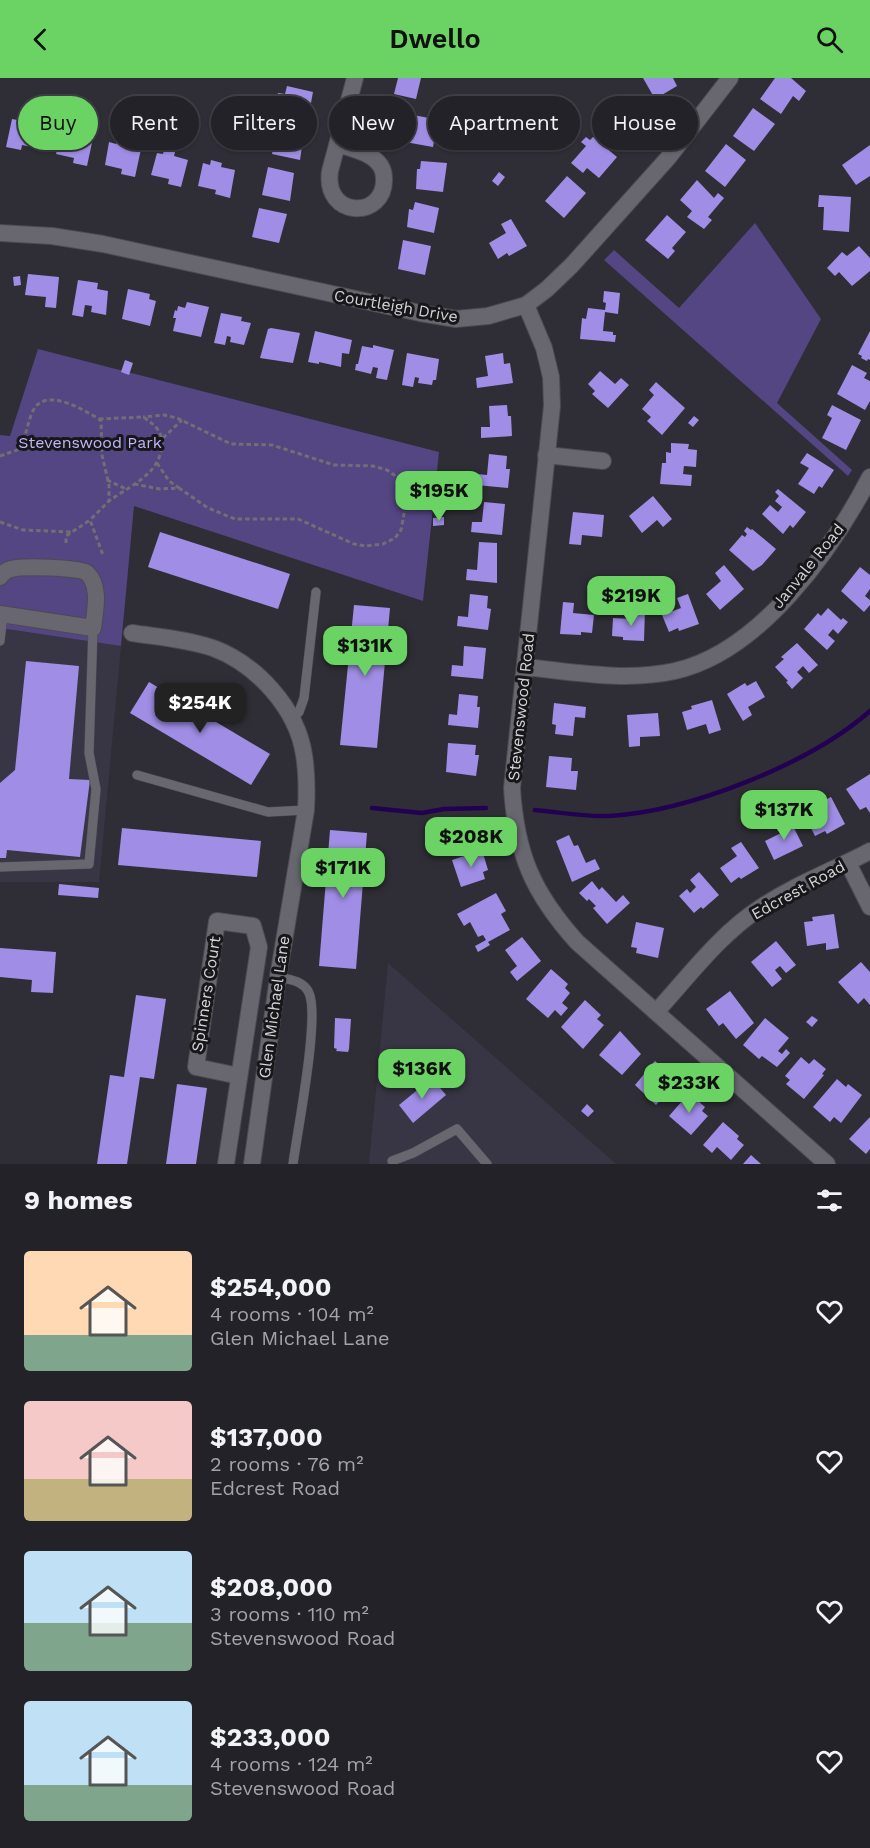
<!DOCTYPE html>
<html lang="en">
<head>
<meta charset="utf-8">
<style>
	body { margin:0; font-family:"Work Sans",sans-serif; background:#2f2f34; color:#f1f3f6; height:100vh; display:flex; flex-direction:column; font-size:22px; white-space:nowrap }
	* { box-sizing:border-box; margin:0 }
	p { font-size:20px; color:#a3a4a8 }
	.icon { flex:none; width:33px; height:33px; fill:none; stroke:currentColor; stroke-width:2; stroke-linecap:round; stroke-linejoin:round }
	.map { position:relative; height:1086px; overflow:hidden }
	.drawer { display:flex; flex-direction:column; background:#232228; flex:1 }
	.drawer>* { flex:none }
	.guide { position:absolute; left:18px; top:18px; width:834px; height:54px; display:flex; gap:12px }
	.price { position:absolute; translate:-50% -51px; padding:0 14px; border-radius:12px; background:#6ad363; color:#111; font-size:20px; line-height:39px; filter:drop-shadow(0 2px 3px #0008) }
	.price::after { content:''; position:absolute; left:50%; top:36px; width:18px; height:14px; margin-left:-9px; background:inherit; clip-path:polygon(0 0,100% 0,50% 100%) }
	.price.on { background:#222; color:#fff }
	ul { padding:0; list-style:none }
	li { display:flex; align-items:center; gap:18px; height:150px; padding:0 24px }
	li span { display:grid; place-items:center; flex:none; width:168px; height:120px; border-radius:6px; color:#555 }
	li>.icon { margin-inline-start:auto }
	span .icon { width:72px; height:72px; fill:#fffc; stroke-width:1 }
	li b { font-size:26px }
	h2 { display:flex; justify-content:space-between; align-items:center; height:72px; padding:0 24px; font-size:26px }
	.pill { padding:0 21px; border-radius:27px; background:#232228; box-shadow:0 2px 4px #0004,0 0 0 2px #403f45; font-size:21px; line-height:54px }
	.pill.on { background:#6ad363; color:#111 }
	header { display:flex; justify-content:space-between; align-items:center; height:78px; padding:0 24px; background:#6ad363; color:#111; font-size:27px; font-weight:600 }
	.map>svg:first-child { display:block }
	.built { fill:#383644 }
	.green { fill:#544583 }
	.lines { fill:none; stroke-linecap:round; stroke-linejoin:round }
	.stream { stroke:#230152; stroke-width:4.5 }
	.building { fill:#a08de5 }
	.service-casing { stroke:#4c4b51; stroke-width:10 }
	.minor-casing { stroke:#4c4b51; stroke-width:18 }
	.path { stroke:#706f76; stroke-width:3; stroke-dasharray:4.5 3; stroke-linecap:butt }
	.service { stroke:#686770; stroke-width:9 }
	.minor { stroke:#686770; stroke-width:16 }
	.labels { text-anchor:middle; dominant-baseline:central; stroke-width:6; stroke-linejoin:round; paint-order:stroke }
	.street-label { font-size:16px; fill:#d4d3d8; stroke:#17171a }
	.park-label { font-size:16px; fill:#c1b5f8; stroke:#17171a }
</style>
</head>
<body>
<header><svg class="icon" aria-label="back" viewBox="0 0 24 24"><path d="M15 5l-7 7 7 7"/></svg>Dwello<svg class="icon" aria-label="search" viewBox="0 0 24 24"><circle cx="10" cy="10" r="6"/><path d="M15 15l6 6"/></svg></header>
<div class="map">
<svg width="870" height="1086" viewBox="0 0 870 1086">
	<rect width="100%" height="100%" fill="#2f2e36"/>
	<!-- built -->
	<g class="built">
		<path d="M 0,550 L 121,568 L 99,804 L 0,804 Z"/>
		<path d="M 388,885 L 616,1086 L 369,1086 Z"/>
	</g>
	<!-- green -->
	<g class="green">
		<path d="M 755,145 L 821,241 L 777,325 L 852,392 L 848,398 L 604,182 L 614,172 L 679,230 Z"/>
		<path d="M 38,271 L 439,374 L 423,523 L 134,428 L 121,568 L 0,550 L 0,357 L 10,358 Z"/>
	</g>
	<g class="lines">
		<!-- stream -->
		<g class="stream">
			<path d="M 372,730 L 422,735 L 444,731 L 486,730"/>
			<path d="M 535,732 C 559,734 584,739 608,738 C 688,734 810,686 870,633"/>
		</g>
	</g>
	<!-- building -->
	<g class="building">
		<path d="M 398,0 L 421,0 L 416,21 L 394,16 Z"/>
		<path d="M 643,0 L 673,0 L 677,8 L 655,21 Z"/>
		<path d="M 775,0 L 791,0 L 806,13 L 799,23 L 793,18 L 781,36 L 760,21 Z"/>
		<path d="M 287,8 L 313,14 L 308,41 L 280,34 L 281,33 L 274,31 L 278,15 L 285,16 Z"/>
		<path d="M 618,24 L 632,34 L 633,32 L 647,44 L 630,66 L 617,56 L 614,61 L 601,50 L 615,33 L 612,31 Z"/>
		<path d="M 753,30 L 775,46 L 754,73 L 733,58 Z"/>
		<path d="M 413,37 L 440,42 L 438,49 L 443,50 L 441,59 L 435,58 L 433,69 L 405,64 L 409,45 L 411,45 Z"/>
		<path d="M 463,38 L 471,39 L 470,48 L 461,46 Z"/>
		<path d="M 29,40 L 39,43 L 39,47 L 46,48 L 41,71 L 22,67 L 21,72 L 6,69 L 12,41 L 28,44 Z"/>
		<path d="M 277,49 L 304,55 L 300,82 L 272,76 Z"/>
		<path d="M 69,50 L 80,53 L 79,57 L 93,60 L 87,88 L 73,85 L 74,80 L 56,76 L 61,54 L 69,55 Z"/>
		<path d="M 516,55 L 526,64 L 521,71 L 510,62 Z"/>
		<path d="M 586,59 L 590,62 L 593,59 L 617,79 L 599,100 L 587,90 L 583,95 L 571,85 L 586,68 L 581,64 Z"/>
		<path d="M 117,62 L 128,64 L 127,68 L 141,71 L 135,99 L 121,96 L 122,91 L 105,87 L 109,64 L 116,66 Z"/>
		<path d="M 726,66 L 746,82 L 725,109 L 705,93 Z"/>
		<path d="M 870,67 L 870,98 L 856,107 L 842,87 Z"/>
		<path d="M 164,72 L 175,74 L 174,78 L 188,82 L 181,109 L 168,106 L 169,101 L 151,97 L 157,75 L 163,76 Z"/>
		<path d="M 211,82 L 222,85 L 221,89 L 235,92 L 230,120 L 215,116 L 216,112 L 198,108 L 203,85 L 210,87 Z"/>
		<path d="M 421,83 L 447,85 L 443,114 L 416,111 L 417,91 L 420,91 Z"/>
		<path d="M 268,89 L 294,95 L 290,123 L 262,117 Z"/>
		<path d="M 499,94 L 505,99 L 498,108 L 492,103 Z"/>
		<path d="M 567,98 L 586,115 L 564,140 L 545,123 Z"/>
		<path d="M 697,102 L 714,120 L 718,115 L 724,120 L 708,139 L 712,142 L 704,151 L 687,139 L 692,133 L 680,122 Z"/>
		<path d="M 819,117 L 851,119 L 849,154 L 823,152 L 824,129 L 818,129 Z"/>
		<path d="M 415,124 L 439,130 L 434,155 L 407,149 L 409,131 L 413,132 Z"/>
		<path d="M 259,130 L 287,136 L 279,165 L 252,159 Z"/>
		<path d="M 667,137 L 686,154 L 672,170 L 675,173 L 668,181 L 645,162 Z"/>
		<path d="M 511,141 L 527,168 L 509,178 L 507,175 L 498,181 L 489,165 L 506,155 L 501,146 Z"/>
		<path d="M 403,162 L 431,168 L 425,197 L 398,191 Z"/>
		<path d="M 859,168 L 870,180 L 870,193 L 852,208 L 839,194 L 835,198 L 827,190 L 842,174 L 847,178 Z"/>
		<path d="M 28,196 L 59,199 L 56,230 L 45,229 L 46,219 L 25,217 Z"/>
		<path d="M 20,198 L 21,207 L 14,208 L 13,199 Z"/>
		<path d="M 78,202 L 98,205 L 97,211 L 108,213 L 106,237 L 91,234 L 92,228 L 85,227 L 83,239 L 72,237 Z"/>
		<path d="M 128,211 L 150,216 L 149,221 L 156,223 L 150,248 L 122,241 Z"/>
		<path d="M 604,213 L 620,215 L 618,236 L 605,234 L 603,253 L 613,254 L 613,257 L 616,257 L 615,264 L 580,261 L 582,240 L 586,241 L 588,230 L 605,232 L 606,225 L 603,224 Z"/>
		<path d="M 187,224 L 209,229 L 201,259 L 173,253 L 176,240 L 173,240 L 175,232 L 177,233 L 178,228 L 185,230 Z"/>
		<path d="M 221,235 L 242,239 L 241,243 L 251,245 L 244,267 L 230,264 L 231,259 L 227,258 L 225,267 L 214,265 Z"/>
		<path d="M 271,250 L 300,255 L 293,285 L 260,280 L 268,251 Z"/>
		<path d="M 315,253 L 352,262 L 349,276 L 342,275 L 341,289 L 319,284 L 319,286 L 308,284 Z"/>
		<path d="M 870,253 L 870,282 L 868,281 L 867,283 L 861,280 L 862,278 L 858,276 Z"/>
		<path d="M 373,267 L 394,272 L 387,302 L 376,300 L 378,290 L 373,289 L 371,296 L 355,292 L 356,286 L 358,286 L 362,268 L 373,270 Z"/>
		<path d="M 407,275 L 439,281 L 436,302 L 433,302 L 432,307 L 418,305 L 419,300 L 415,299 L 413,309 L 402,307 Z"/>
		<path d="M 503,275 L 504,286 L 510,285 L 513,305 L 477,310 L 476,300 L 488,298 L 485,278 Z"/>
		<path d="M 125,282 L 133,285 L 129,297 L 121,294 Z"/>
		<path d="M 852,287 L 867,295 L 864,300 L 870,303 L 870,323 L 865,332 L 837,316 Z"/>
		<path d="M 600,293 L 615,306 L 621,300 L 629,307 L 608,330 L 592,316 L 595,313 L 588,306 Z"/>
		<path d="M 656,304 L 685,330 L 662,357 L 647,343 L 651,339 L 642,331 L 654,317 L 649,312 Z"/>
		<path d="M 507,327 L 508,338 L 511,338 L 512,358 L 481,360 L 481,349 L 490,349 L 489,328 Z"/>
		<path d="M 832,327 L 861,342 L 846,372 L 822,360 L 832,340 L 827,337 Z"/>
		<path d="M 694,338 L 699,342 L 693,349 L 688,345 Z"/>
		<path d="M 671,365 L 689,366 L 688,371 L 697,372 L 696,389 L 684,388 L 683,396 L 692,397 L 691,408 L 660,406 L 662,385 L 666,385 L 666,374 L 671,375 Z"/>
		<path d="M 807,375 L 834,392 L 822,410 L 819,408 L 814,416 L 798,406 L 809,390 L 800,385 Z"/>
		<path d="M 489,376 L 507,378 L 506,391 L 510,391 L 508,410 L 476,407 L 477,396 L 487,397 Z"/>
		<path d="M 778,411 L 806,434 L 793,450 L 790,447 L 783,456 L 762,436 L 770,427 L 778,434 L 782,429 L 775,423 L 779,418 L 775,414 Z"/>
		<path d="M 653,418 L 672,441 L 663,449 L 657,442 L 642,455 L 629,438 Z"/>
		<path d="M 484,424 L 505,426 L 502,457 L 471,454 L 472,444 L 482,444 Z"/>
		<path d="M 573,434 L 604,437 L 602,459 L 582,457 L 581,467 L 569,466 Z"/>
		<path d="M 444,439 L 444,447 L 433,448 L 433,440 Z"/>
		<path d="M 747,449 L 751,452 L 752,451 L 776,471 L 762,487 L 753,493 L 729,472 L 742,457 L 745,459 L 747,456 L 744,453 Z"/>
		<path d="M 160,454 L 290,496 L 278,531 L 148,489 Z"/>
		<path d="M 479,464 L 497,465 L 497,505 L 466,502 L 467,491 L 477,492 Z"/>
		<path d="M 724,487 L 744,511 L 720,532 L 706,516 L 721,503 L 715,495 Z"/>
		<path d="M 860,489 L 870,497 L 870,511 L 865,518 L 870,522 L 870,527 L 864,534 L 841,513 Z"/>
		<path d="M 470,516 L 488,518 L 487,530 L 491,531 L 488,552 L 457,548 L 458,538 L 468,539 Z"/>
		<path d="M 688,516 L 699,546 L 679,553 L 678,550 L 669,554 L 662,537 L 681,530 L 677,520 Z"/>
		<path d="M 563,524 L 574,525 L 573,535 L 594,537 L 592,555 L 581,554 L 581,557 L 560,556 Z"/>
		<path d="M 354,527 L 390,530 L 377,670 L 340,667 Z"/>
		<path d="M 828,530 L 841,542 L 843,540 L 848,544 L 838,556 L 833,551 L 828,557 L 835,563 L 827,572 L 804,551 L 818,535 L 821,538 Z"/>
		<path d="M 633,531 L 645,531 L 644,563 L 623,562 L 623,559 L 612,558 L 613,540 L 633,541 Z"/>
		<path d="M 797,565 L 818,587 L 809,595 L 803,588 L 797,594 L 803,600 L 792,611 L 786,604 L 788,603 L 775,589 L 784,581 L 781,579 Z"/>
		<path d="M 464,568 L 486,570 L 483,601 L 451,598 L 452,587 L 463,588 Z"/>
		<path d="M 26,583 L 79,588 L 69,701 L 90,702 L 80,779 L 7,772 L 6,780 L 0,780 L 0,705 L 15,692 Z"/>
		<path d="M 756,603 L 765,619 L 748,629 L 752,637 L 743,643 L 727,616 L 745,605 L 747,608 Z"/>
		<path d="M 149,604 L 270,676 L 251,707 L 130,635 Z"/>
		<path d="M 459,616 L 478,618 L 477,629 L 480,629 L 478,650 L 448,647 L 449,636 L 457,637 Z"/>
		<path d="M 712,622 L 721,652 L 709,656 L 706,646 L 687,652 L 682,634 L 692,631 L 691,628 Z"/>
		<path d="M 554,625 L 586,629 L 585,640 L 575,639 L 573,658 L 555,656 L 556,647 L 552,646 Z"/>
		<path d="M 658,635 L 660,658 L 640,659 L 640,668 L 629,669 L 627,637 Z"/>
		<path d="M 448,665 L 476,667 L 475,677 L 479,677 L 476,698 L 446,694 Z"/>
		<path d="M 549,678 L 572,680 L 571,693 L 578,693 L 576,712 L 546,709 Z"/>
		<path d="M 870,696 L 870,735 L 866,729 L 860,732 L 846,711 Z"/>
		<path d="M 831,719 L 845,746 L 827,756 L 825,753 L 815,758 L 807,742 L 826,732 L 821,724 Z"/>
		<path d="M 789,740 L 803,768 L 774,782 L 765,763 L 783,754 L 778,745 Z"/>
		<path d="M 122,750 L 261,763 L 257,799 L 118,787 Z"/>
		<path d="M 330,752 L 367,755 L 356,891 L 319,888 Z"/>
		<path d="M 569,757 L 574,768 L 578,767 L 586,785 L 595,781 L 600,791 L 572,804 L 556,763 Z"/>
		<path d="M 741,764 L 759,790 L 741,801 L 739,799 L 731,805 L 720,790 L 737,778 L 731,770 Z"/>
		<path d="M 482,772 L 488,792 L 483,794 L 485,801 L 461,809 L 452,782 Z"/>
		<path d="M 699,794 L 719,817 L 703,831 L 701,829 L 694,835 L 679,818 L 687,811 L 690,815 L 696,809 L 690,802 Z"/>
		<path d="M 592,803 L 599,812 L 602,809 L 616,824 L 623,817 L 630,825 L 607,846 L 593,830 L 596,828 L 589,821 L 587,823 L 579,815 Z"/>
		<path d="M 59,806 L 99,810 L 98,820 L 58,817 Z"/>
		<path d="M 496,815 L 506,833 L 501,836 L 510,852 L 488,864 L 490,867 L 478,874 L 475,868 L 486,862 L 483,857 L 478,859 L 470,844 L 464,848 L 457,836 Z"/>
		<path d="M 834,836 L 839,870 L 826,872 L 826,865 L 807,868 L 804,844 L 813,843 L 812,839 Z"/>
		<path d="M 636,844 L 664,850 L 658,880 L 636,875 L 637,870 L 631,869 Z"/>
		<path d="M 522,859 L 541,883 L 517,903 L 510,894 L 517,888 L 505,872 Z"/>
		<path d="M 776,863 L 796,887 L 786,895 L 780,888 L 775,892 L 782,901 L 772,909 L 751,884 Z"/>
		<path d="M 0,870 L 56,874 L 53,915 L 31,914 L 32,902 L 0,899 Z"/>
		<path d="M 861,884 L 870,894 L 870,927 L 864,920 L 858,926 L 838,904 Z"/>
		<path d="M 551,891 L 568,906 L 565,910 L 570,915 L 562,925 L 568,930 L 561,938 L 555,932 L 548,940 L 526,921 Z"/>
		<path d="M 730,913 L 754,945 L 736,961 L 723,945 L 719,948 L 706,931 Z"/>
		<path d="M 136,917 L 166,921 L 154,1001 L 140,999 L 127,1086 L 97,1086 L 110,997 L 124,999 Z"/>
		<path d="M 585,922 L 601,937 L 597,941 L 604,947 L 583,971 L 561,949 Z"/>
		<path d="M 812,938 L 818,942 L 812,949 L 806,944 Z"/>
		<path d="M 335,940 L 351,941 L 349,971 L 348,974 L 336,973 L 337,971 L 334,970 Z"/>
		<path d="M 765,940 L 789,960 L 778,973 L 782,976 L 786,971 L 790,975 L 777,989 L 762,978 L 759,981 L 743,967 Z"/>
		<path d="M 620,953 L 641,976 L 622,997 L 599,977 Z"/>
		<path d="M 801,979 L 809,986 L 814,981 L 826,991 L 822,996 L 824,997 L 804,1021 L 786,1006 L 790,1002 L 785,998 Z"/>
		<path d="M 655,983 L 677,1003 L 656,1027 L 635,1007 Z"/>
		<path d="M 432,1000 L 446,1017 L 413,1045 L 399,1027 Z"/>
		<path d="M 837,1001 L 846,1009 L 848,1006 L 862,1017 L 841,1045 L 834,1039 L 830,1044 L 813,1029 Z"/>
		<path d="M 177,1006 L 207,1010 L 196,1086 L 166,1086 Z"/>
		<path d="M 689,1015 L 705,1029 L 702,1033 L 708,1038 L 691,1057 L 669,1038 Z"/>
		<path d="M 587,1026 L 594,1033 L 588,1039 L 581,1033 Z"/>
		<path d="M 870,1039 L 870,1071 L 866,1076 L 849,1061 Z"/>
		<path d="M 723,1044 L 739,1058 L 737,1061 L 744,1067 L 731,1082 L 717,1069 L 712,1075 L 703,1067 Z"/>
		<path d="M 751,1077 L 761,1086 L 743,1086 Z"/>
	</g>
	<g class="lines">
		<defs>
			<g id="service">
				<path d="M 0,563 L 3,536"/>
				<path d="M 291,642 L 299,634 L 304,620 L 316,514"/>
				<path d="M 137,697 L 268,734 L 306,732"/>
				<path d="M 0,789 L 89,786 L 96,711 L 89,675 L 93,550"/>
				<path d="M 278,899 C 289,901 304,903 309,915 C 320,939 297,1055 293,1086"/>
				<path d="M 392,1083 L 413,1075 L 457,1051 L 487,1086"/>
			</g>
			<g id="minor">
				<path d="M 338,66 C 349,70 364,73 373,80 C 380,85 384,92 384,100 C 386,142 323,141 330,93 L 355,0"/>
				<path d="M 0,155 L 52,158 L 103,166 L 420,235 L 456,241 L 488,238 L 526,227 L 547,211 L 572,187 L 668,80 L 730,0"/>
				<path d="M 526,227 L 544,270 L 551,299 L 552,328 L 512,710 C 516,776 533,815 577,864 L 827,1086"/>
				<path d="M 546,377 L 603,383"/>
				<path d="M 0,499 C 3,495 6,492 11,491 C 21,488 80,489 87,495 C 101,508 95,533 93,550 L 0,536"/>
				<path d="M 132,555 C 158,559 187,561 213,570 C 256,586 297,630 304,677 C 307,695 307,713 306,732 L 278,899 L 252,1086"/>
				<path d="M 525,589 C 575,594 625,604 675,593 C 760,574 832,472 870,399"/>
				<path d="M 848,785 L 870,829"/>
				<path d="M 656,934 C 689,898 719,857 760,830 C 794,807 834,792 870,773"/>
				<path d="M 226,1086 L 259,869 L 253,848 L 217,843 L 196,989 L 239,998"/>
			</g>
		</defs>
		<!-- service casing -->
		<use href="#service" class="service-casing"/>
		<!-- minor casing -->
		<use href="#minor" class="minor-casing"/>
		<!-- path -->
		<g class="path">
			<path d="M 99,341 L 143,339 C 157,348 165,356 161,373 C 156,398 128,409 109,423"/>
			<path d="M 163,360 L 182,342"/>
			<path d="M 0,378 L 20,371 C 26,359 27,347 32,335 C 43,307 82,331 99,341 L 101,343 L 102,377 L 109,407 L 109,423 L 90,442"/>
			<path d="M 157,385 L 169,403 L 179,410"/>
			<path d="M 107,402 L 126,411"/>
			<path d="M 134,406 L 160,411 L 179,410 L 208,430 L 235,441 L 298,441 L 354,466 L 365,468 L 383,466 L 395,460 L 401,452 L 407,420 L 404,410 L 397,399 L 387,392 L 373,388 L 334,387 L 272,367 L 231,366 L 177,340 L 164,337 L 143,339"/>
			<path d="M 0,444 L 23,452 L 72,454"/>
			<path d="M 66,465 L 66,458 L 90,442 L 103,477"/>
		</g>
		<!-- service -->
		<use href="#service" class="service"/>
		<!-- minor -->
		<use href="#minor" class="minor"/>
	</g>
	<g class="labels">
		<!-- street labels -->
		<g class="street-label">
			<text transform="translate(396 228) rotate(10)">Courtleigh Drive</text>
			<text transform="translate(808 488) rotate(-51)">Janvale Road</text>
			<text transform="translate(521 629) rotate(-84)">Stevenswood Road</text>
			<text transform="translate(798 812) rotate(-29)">Edcrest Road</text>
			<text transform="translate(206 916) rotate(-81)">Spinners Court</text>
			<text transform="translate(274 929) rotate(-82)">Glen Michael Lane</text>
		</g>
		<!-- park labels -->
		<g class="park-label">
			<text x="90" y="364">Stevenswood Park</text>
		</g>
	</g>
</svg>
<b class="price" style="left:439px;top:444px">$195K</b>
<b class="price" style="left:631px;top:549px">$219K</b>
<b class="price" style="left:365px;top:599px">$131K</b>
<b class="price on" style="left:200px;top:656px">$254K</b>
<b class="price" style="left:784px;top:763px">$137K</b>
<b class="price" style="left:471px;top:790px">$208K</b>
<b class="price" style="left:343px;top:821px">$171K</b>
<b class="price" style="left:422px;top:1022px">$136K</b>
<b class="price" style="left:689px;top:1036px">$233K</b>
<div class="guide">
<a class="pill on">Buy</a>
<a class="pill">Rent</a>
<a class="pill">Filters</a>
<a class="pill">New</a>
<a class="pill">Apartment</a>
<a class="pill">House</a>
</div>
</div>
<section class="drawer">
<h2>9 homes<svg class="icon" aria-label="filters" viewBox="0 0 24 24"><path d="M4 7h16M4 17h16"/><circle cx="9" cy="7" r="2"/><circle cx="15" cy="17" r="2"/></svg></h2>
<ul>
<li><span style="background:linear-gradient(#ffd9b3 70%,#7fa58c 0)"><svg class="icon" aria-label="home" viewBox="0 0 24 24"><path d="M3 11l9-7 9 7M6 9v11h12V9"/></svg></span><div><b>$254,000</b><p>4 rooms · 104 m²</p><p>Glen Michael Lane</p></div><svg class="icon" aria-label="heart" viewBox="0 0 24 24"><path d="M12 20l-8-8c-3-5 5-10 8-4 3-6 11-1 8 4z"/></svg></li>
<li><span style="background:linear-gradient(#f6c9c9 65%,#c2b280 0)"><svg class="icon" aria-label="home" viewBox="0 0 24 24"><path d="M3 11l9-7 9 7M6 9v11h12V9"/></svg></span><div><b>$137,000</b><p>2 rooms · 76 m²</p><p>Edcrest Road</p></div><svg class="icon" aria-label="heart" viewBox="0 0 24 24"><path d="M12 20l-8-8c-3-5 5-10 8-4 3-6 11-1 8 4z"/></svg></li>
<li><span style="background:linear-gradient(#bfe0f5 60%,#7fa58c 0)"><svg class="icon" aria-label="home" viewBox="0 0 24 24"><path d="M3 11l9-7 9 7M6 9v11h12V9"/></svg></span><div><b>$208,000</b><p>3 rooms · 110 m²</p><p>Stevenswood Road</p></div><svg class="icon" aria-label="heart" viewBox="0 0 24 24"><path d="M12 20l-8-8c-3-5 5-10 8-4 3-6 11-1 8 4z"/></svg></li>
<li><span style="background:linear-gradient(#bfe0f5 70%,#7fa58c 0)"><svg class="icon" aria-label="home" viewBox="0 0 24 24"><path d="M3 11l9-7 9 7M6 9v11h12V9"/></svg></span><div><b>$233,000</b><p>4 rooms · 124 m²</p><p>Stevenswood Road</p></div><svg class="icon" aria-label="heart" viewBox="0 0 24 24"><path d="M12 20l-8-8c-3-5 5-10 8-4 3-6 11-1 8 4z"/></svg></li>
</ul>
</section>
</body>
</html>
